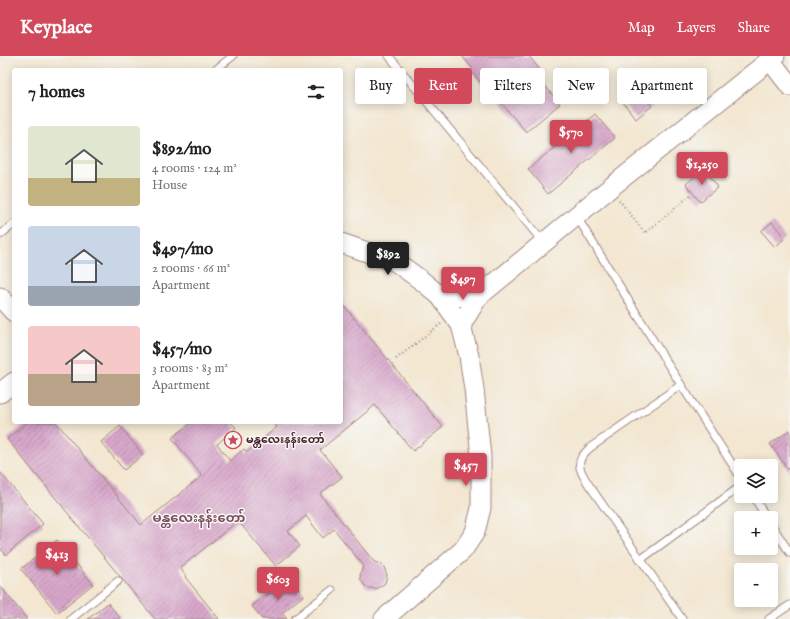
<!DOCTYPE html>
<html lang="en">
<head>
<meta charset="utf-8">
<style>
	body { margin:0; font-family:"IM FELL English","Noto Sans Myanmar",serif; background:#f6f6f6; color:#202124; height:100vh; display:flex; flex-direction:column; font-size:15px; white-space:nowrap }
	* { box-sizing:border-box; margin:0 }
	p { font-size:13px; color:#757577 }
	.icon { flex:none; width:22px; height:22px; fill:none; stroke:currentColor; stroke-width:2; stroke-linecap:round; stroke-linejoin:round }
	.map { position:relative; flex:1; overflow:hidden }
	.details { position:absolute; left:12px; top:12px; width:331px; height:356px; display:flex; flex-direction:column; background:#fff; border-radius:4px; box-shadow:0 2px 10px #0003 }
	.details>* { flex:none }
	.banner { position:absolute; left:355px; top:12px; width:375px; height:36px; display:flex; gap:8px }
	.controls { position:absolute; left:734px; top:403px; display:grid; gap:8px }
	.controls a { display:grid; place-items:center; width:44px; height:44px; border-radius:4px; background:#fff; box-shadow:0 2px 10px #0003; font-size:20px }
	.price { position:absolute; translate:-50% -34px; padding:0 9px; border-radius:4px; background:#d1495b; color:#fff; font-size:13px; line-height:26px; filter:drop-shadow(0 1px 2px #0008) }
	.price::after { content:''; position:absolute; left:50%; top:24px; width:12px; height:9px; margin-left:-6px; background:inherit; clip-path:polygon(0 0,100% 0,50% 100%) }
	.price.on { background:#222; color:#fff }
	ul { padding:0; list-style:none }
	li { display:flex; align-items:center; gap:12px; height:100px; padding:0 16px }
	li span { display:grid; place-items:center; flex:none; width:112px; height:80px; border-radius:4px; color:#555 }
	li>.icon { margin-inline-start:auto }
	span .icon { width:48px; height:48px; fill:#fffc; stroke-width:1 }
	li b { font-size:17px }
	h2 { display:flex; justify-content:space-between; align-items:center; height:48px; padding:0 16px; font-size:17px }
	.tag { padding:0 14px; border-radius:4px; background:#fff; box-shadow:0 2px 10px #0003; font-size:14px; line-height:36px }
	.tag.on { background:#d1495b; color:#fff }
	header { display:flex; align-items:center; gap:24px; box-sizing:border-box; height:56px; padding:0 20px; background:#d1495b; color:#fff }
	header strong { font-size:19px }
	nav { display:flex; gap:22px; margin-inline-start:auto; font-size:14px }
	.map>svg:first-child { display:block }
	.building { fill:url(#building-hatch) }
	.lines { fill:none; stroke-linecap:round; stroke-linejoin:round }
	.lane-casing { stroke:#9e837e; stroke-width:9 }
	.secondary-casing { stroke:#9e837e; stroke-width:21 }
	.path { stroke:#9e837e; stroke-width:2.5; stroke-dasharray:1 3; stroke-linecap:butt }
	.lane { stroke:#fff; stroke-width:7 }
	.secondary { stroke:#fff; stroke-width:19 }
	.labels { text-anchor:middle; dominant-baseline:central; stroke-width:3; stroke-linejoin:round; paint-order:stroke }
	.poi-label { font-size:11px; font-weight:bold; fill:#4a1f2b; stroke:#f6f6f2; text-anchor:start }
	.quarter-label { font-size:13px; font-weight:bold; fill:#7c4f63; stroke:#f6f6f2 }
</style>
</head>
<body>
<header>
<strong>Keyplace</strong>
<nav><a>Map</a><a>Layers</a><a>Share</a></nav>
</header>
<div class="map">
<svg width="790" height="563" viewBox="0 0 790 563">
	<defs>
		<pattern id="building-hatch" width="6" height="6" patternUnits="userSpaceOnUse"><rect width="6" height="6" fill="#d8a7cb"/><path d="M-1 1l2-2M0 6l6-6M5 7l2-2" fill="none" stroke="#b187a5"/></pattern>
	</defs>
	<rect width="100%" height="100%" fill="#f6f6f2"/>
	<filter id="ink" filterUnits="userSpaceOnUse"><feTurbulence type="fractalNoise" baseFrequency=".025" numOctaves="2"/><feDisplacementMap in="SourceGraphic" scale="8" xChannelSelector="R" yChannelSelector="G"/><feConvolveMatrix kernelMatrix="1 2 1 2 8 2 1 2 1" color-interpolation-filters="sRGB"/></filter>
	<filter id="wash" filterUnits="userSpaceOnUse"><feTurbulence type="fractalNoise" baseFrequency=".012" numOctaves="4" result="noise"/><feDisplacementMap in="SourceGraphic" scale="16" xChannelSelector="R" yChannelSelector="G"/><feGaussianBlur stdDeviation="0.9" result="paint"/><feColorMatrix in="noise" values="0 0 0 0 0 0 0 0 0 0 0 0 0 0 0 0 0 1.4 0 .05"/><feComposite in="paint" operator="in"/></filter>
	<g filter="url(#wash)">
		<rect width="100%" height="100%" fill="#f3e7d2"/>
		<g id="blocks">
			<!-- building -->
			<g class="building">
				<path d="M 462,0 L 529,0 L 541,15 L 536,19 L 560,48 L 526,76 L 487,30 L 485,32 L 471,15 L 473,13 Z"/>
				<path d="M 637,32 L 652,50 L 636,63 L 622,45 Z"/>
				<path d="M 595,58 L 615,82 L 548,138 L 528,113 Z"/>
				<path d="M 704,113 L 718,131 L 700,146 L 686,128 Z"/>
				<path d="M 772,166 L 785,182 L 775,191 L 761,175 Z"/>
				<path d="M 341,246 L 443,371 L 413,395 L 375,349 L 320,394 L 342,421 L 320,438 L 374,506 L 381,508 L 384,511 L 387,519 L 385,527 L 378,532 L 374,533 L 366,531 L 361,524 L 360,520 L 363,509 L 334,473 L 323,482 L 306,460 L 288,475 L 300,490 L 276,510 L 238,465 L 180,512 L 186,520 L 185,521 L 219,563 L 155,563 L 7,383 L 28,366 L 56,366 L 141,469 L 202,420 L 172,382 L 192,366 L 231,366 L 236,372 L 217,388 L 230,405 L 244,393 L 247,396 L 277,371 L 273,366 L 341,366 Z"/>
				<path d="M 120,370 L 143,399 L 124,414 L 101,386 Z"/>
				<path d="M 790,374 L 790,416 L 770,388 Z"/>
				<path d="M 0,416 L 43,468 L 6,499 L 0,492 Z"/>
				<path d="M 57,484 L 93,528 L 57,557 L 21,513 Z"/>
				<path d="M 289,522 L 304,539 L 282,557 L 287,563 L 262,563 L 252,550 Z"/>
				<path d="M 0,530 L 27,563 L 0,563 Z"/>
				<path d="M 108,547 L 121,563 L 88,563 Z"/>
			</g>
		</g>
	</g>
	<g filter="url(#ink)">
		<use href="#blocks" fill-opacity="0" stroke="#9e837e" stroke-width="1"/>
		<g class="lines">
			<defs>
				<g id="lane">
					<path d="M 389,0 L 543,186"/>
					<path d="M 215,14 L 233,0"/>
					<path d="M 577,161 L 669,310 L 741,422"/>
					<path d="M 0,179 L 14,168"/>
					<path d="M 681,329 L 591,391 C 574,405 578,412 589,429 L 682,563"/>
					<path d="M 753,440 L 767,462"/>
					<path d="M 771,468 L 790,497"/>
					<path d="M 640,504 L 741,430"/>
					<path d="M 71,563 L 118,525"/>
					<path d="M 295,563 L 332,534"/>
					<path d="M 769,563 L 790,549"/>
				</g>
				<g id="secondary">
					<path d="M 770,4 L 790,30"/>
					<path d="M 341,187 L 396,206 L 422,225 L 440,240 L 461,269 L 469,300 L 474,333 L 481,401 L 481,452 L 475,476 L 463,494 L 384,563"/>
					<path d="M 440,240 L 478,241"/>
					<path d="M 0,241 L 14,256"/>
					<path d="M 461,269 L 478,241 L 610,132 L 775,0"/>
					<path d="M 0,337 L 14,326"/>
				</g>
			</defs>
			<!-- lane casing -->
			<use href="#lane" class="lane-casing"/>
			<!-- secondary casing -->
			<use href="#secondary" class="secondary-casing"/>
			<!-- path -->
			<g class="path">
				<path d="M 619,144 L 645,177 L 693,137"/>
				<path d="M 396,303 L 442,267"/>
			</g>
			<!-- lane -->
			<use href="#lane" class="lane"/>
			<!-- secondary -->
			<use href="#secondary" class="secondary"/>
		</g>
	</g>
	<!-- icons -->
	<defs>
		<symbol id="sight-ring" viewBox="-11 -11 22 22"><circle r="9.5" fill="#f6f6f2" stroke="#d1495b" stroke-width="1.5"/><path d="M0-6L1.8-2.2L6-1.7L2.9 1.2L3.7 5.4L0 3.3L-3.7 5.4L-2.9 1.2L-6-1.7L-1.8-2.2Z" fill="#d1495b"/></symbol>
	</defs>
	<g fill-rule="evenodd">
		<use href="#sight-ring" x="223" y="374" width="20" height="20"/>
	</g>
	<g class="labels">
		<!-- poi labels -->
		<g class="poi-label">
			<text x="246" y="384">မန္တလေးနန်းတော်</text>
		</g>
		<!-- quarter labels -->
		<g class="quarter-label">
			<text x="199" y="462">မန္တလေးနန်းတော်</text>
		</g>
	</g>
</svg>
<div class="controls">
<a><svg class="icon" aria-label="layers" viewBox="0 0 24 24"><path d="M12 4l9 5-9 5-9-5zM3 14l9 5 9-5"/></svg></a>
<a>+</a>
<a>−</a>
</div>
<b class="price" style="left:571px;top:98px">$570</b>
<b class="price" style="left:702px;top:130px">$1,250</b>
<b class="price on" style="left:388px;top:220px">$892</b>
<b class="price" style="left:463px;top:245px">$497</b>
<b class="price" style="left:466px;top:431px">$457</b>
<b class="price" style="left:57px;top:520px">$413</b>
<b class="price" style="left:278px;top:545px">$603</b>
<div class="banner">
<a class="tag">Buy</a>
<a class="tag on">Rent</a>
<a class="tag">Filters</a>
<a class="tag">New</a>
<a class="tag">Apartment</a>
</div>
<section class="details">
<h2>7 homes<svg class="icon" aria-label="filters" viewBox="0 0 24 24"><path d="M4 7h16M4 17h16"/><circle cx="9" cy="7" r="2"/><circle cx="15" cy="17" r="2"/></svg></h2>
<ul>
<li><span style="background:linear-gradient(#dfe7d0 65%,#c2b280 0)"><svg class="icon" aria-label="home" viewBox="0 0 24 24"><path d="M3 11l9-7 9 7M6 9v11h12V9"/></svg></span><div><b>$892/mo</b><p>4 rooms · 124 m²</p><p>House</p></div></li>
<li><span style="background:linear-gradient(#c9d6e8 75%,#9aa5b1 0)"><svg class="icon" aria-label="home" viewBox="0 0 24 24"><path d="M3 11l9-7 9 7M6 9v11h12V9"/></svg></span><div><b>$497/mo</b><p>2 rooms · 66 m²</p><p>Apartment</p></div></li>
<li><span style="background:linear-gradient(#f6c9c9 60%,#b9a48a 0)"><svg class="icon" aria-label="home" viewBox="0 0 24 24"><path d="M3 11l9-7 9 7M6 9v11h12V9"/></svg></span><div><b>$457/mo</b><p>3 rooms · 83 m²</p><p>Apartment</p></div></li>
</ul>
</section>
</div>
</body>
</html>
